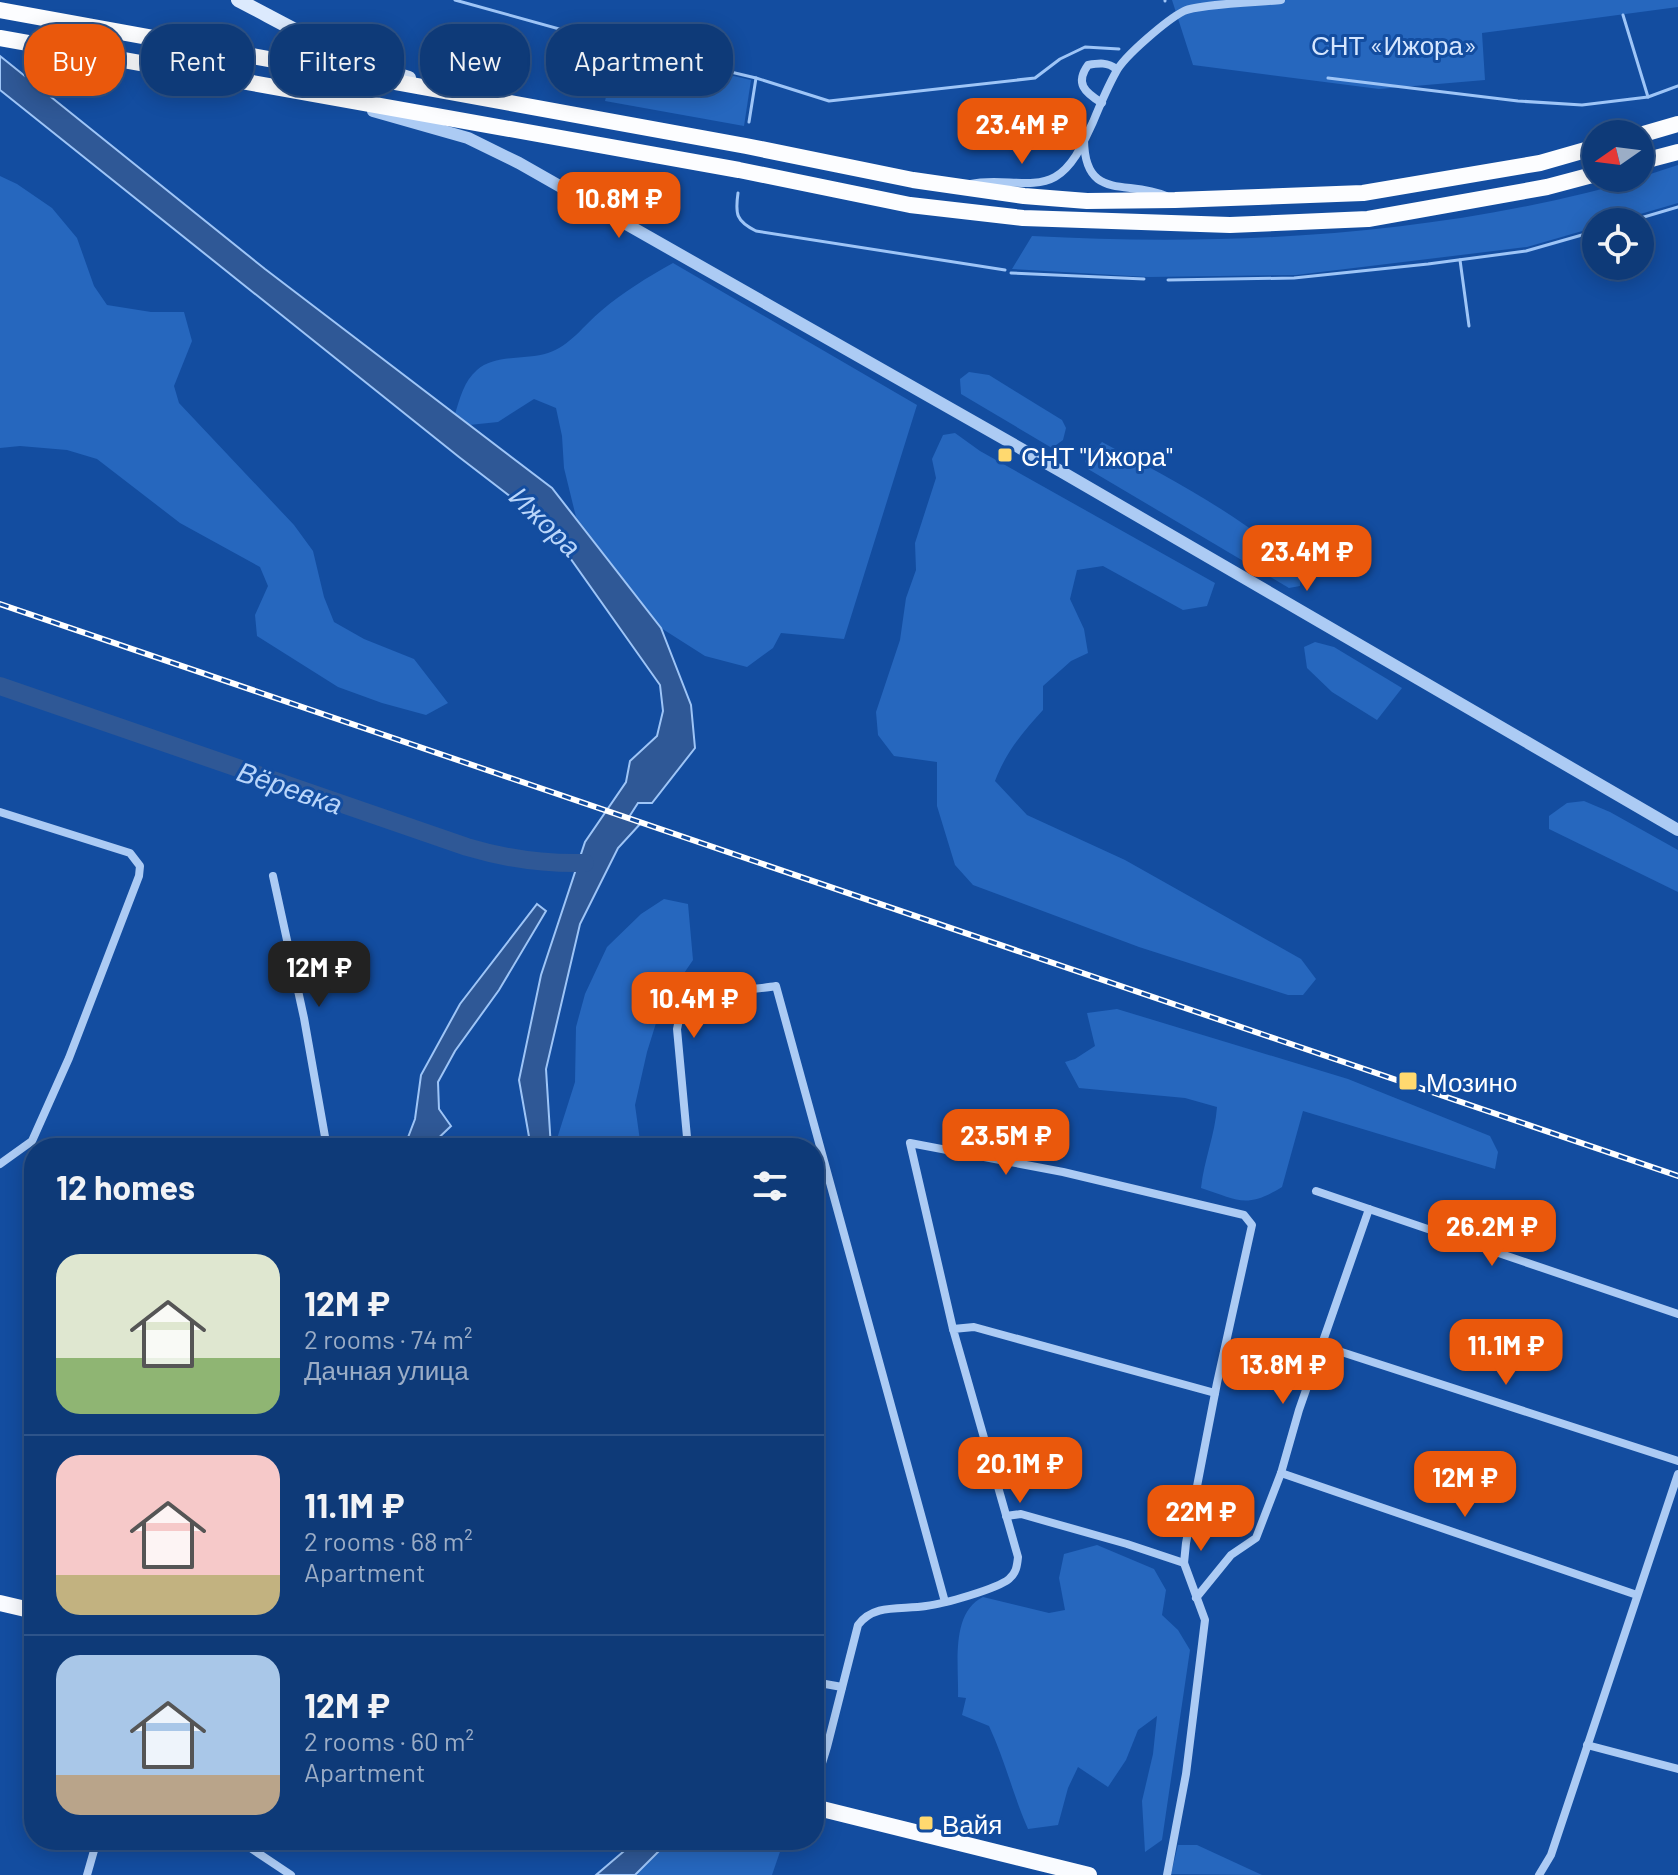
<!DOCTYPE html>
<html lang="en">
<head>
<meta charset="utf-8">
<style>
	body { margin:0; font-family:Barlow,sans-serif; background:#1c4580; color:#f1f3f6; height:100vh; display:flex; flex-direction:column; font-size:30px; white-space:nowrap }
	* { box-sizing:border-box; margin:0 }
	p { font-size:26px; color:#9badc6 }
	.icon { flex:none; width:44px; height:44px; fill:none; stroke:currentColor; stroke-width:2; stroke-linecap:round; stroke-linejoin:round }
	.map { position:relative; flex:1; overflow:hidden }
	.sheet { position:absolute; left:24px; top:1138px; width:800px; height:712px; display:flex; flex-direction:column; background:#0e3a78; border-radius:32px; box-shadow:0 4px 20px #0003,0 0 0 2px #2e548a }
	.sheet>* { flex:none }
	.top-card { position:absolute; left:24px; top:24px; width:800px; height:72px; display:flex; gap:16px }
	.needle { width:52px; rotate:256deg }
	.fabs { position:absolute; left:1582px; top:120px; display:grid; gap:16px }
	.fabs a { display:grid; place-items:center; width:72px; height:72px; border-radius:50%; background:#0e3a78; box-shadow:0 4px 20px #0003,0 0 0 2px #2e548a; font-size:40px }
	.price { position:absolute; translate:-50% -68px; padding:0 18px; border-radius:16px; background:#ea580c; color:#fff; font-size:26px; line-height:52px; filter:drop-shadow(0 2px 4px #0008) }
	.price::after { content:''; position:absolute; left:50%; top:48px; width:24px; height:18px; margin-left:-12px; background:inherit; clip-path:polygon(0 0,100% 0,50% 100%) }
	.price.on { background:#222; color:#fff }
	ul { padding:0; list-style:none }
	li { display:flex; align-items:center; gap:24px; height:200px; padding:0 32px }
	li+li { border-top:2px solid #2e548a }
	li span { display:grid; place-items:center; flex:none; width:224px; height:160px; border-radius:24px; color:#555 }
	li>.icon { margin-inline-start:auto }
	span .icon { width:96px; height:96px; fill:#fffc; stroke-width:1 }
	li b { font-size:34px }
	h2 { display:flex; justify-content:space-between; align-items:center; height:96px; padding:0 32px; font-size:34px }
	.pill { padding:0 28px; border-radius:32px; background:#0e3a78; box-shadow:0 4px 20px #0003,0 0 0 2px #2e548a; font-size:28px; line-height:72px }
	.pill.on { background:#ea580c; color:#fff }
	.map>svg:first-child { display:block }
	.green { fill:#2667be }
	.water { fill:#2f5896; stroke:#9ec5f7; stroke-width:2 }
	.lines { fill:none; stroke-linecap:round; stroke-linejoin:round }
	.stream { stroke:#9ec5f7; stroke-width:3 }
	.river { stroke:#2f5896; stroke-width:18 }
	.minor { stroke:#accbf4; stroke-width:8 }
	.tertiary { stroke:#accbf4; stroke-width:12 }
	.secondary { stroke:#dceafd; stroke-width:14 }
	.primary { stroke:#f9fbff; stroke-width:16 }
	.trunk { stroke:#fcfdff; stroke-width:16 }
	.rail-casing { stroke:#fff; stroke-width:6 }
	.rail { stroke:#134da0; stroke-width:3; stroke-dasharray:9; stroke-linecap:butt }
	.poi-dot { fill:#ffd96f; stroke:#134da0; stroke-width:3 }
	.labels { text-anchor:middle; dominant-baseline:central; stroke-width:6; stroke-linejoin:round; paint-order:stroke }
	.park-label { font-size:26px; fill:#d5e6fe; stroke:#134da0 }
	.poi-label { font-size:26px; fill:#fff; stroke:#134da0; text-anchor:start }
	.water-label { font-size:28px; font-style:italic; fill:#b9d5fa; stroke:#134da0 }
</style>
</head>
<body>
<div class="map">
<svg width="1678" height="1875" viewBox="0 0 1678 1875">
	<rect width="100%" height="100%" fill="#134da0"/>
	<!-- green -->
	<g class="green">
		<path d="M 1172,0 L 1678,0 L 1678,7 L 1482,33 L 1485,80 L 1379,89 L 1193,65 Z"/>
		<path d="M 618,49 L 751,80 L 744,126 L 605,101 Z"/>
		<path d="M 1678,165 L 1678,203 L 1613,222 L 1596,222 L 1596,227 L 1527,247 L 1296,275 L 1148,277 L 1012,269 L 1032,236 C 1218,246 1404,237 1586,193 C 1618,185 1647,175 1678,165 Z"/>
		<path d="M 0,176 L 17,184 L 52,208 L 77,238 L 94,286 L 107,305 L 151,312 L 184,312 L 192,341 L 174,386 L 179,403 L 294,525 L 313,551 L 324,597 L 334,622 L 364,639 L 414,659 L 448,703 L 426,715 L 382,703 L 338,687 L 257,636 L 255,615 L 268,586 L 260,567 L 180,523 L 97,459 L 67,450 L 20,446 L 0,448 Z"/>
		<path d="M 673,263 L 917,405 L 844,639 L 781,633 L 773,648 L 747,667 L 705,656 L 661,628 L 576,517 L 564,468 L 562,436 L 556,408 L 534,399 L 498,422 L 469,425 L 455,414 C 460,398 464,381 477,370 C 495,354 528,360 548,353 C 570,346 584,325 601,311 C 623,292 648,277 673,263 Z"/>
		<path d="M 969,372 L 989,375 L 1062,420 L 1066,428 L 1063,440 L 1052,448 L 961,394 L 960,379 Z"/>
		<path d="M 955,433 L 980,451 L 1215,583 L 1207,606 L 1183,610 L 1103,566 L 1077,570 L 1070,599 L 1084,629 L 1088,653 L 1071,661 L 1043,686 L 1043,710 C 1022,733 1006,752 995,781 L 1027,815 L 1125,860 L 1301,959 L 1316,979 L 1303,995 L 1288,995 L 1139,947 L 973,885 L 955,865 L 937,806 L 937,762 L 894,756 L 878,735 L 876,712 L 900,640 L 906,598 L 916,570 L 915,543 L 936,478 L 932,459 L 943,435 Z"/>
		<path d="M 1102,442 C 1165,476 1253,520 1301,573 L 1300,586 L 1289,588 L 1088,469 L 1085,461 Z"/>
		<path d="M 1315,642 L 1334,647 L 1402,688 L 1377,720 L 1332,692 L 1307,668 L 1304,647 Z"/>
		<path d="M 1584,801 L 1610,812 L 1678,850 L 1678,892 L 1549,829 L 1549,816 L 1567,803 Z"/>
		<path d="M 664,899 L 688,904 L 693,960 L 661,1007 L 647,1052 L 635,1105 L 641,1148 L 554,1148 L 575,1082 L 576,1027 L 585,994 L 607,947 L 641,914 Z"/>
		<path d="M 1117,1009 L 1348,1079 L 1490,1136 L 1498,1152 L 1495,1169 L 1303,1111 L 1282,1187 C 1246,1209 1238,1200 1201,1188 C 1204,1160 1215,1135 1217,1107 L 1185,1098 L 1079,1088 L 1065,1062 L 1075,1059 L 1095,1046 L 1087,1013 Z"/>
		<path d="M 1097,1545 L 1154,1569 L 1166,1590 L 1162,1615 L 1178,1630 L 1190,1650 L 1162,1840 L 1145,1852 L 1142,1801 L 1153,1754 L 1157,1716 L 1138,1730 L 1126,1760 L 1108,1787 L 1078,1767 L 1068,1788 L 1058,1825 L 1028,1829 C 1013,1795 1005,1760 989,1726 L 962,1715 L 966,1698 L 958,1697 C 959,1666 950,1613 983,1597 L 1049,1613 L 1065,1610 L 1059,1578 L 1064,1554 Z"/>
		<path d="M 670,1840 L 784,1840 L 772,1875 L 635,1875 Z"/>
		<path d="M 1178,1845 L 1197,1845 L 1262,1875 L 1171,1874 Z"/>
	</g>
	<!-- water -->
	<g class="water">
		<path d="M 0,56 L 265,269 L 552,488 L 661,628 L 691,705 L 695,748 L 652,803 L 638,803 L 629,817 L 641,823 L 618,848 L 580,924 L 546,1069 L 551,1148 L 531,1148 L 519,1080 L 541,975 L 585,842 L 626,782 L 630,761 L 657,736 L 663,711 L 660,685 L 546,524 L 459,457 L 0,90 Z"/>
		<path d="M 537,904 L 546,911 L 499,990 L 455,1051 L 438,1082 L 439,1109 L 451,1126 L 428,1148 L 404,1148 L 415,1119 L 421,1075 L 460,1004 Z"/>
		<path d="M 637,1840 L 670,1840 L 635,1875 L 596,1875 Z"/>
	</g>
	<g class="lines">
		<!-- stream -->
		<g class="stream">
			<path d="M 455,0 L 617,45 L 756,78 L 749,122"/>
			<path d="M 1165,1 L 1165,0"/>
			<path d="M 756,78 L 829,101 L 1035,78 L 1060,59 L 1085,47 L 1119,49"/>
			<path d="M 1328,78 L 1518,101 L 1582,105 L 1648,97 L 1623,15"/>
			<path d="M 603,90 L 617,45"/>
			<path d="M 1648,97 L 1678,86"/>
			<path d="M 738,193 C 735,214 736,221 756,231 L 1005,270"/>
			<path d="M 1627,222 L 1678,207"/>
			<path d="M 1460,260 L 1469,326"/>
			<path d="M 1011,273 L 1144,279"/>
			<path d="M 1168,280 L 1294,278 L 1428,264 L 1526,251 L 1596,231"/>
		</g>
		<!-- river -->
		<path class="river" d="M 0,686 L 467,847 C 507,859 543,864 585,863"/>
		<!-- minor -->
		<g class="minor">
			<path d="M 1102,103 C 1084,92 1075,83 1088,65 C 1099,63 1108,62 1116,69"/>
			<path d="M 1084,140 C 1085,202 1127,179 1166,196"/>
			<path d="M 971,184 C 999,177 1032,190 1055,177 C 1074,166 1084,141 1093,122 C 1100,105 1107,88 1116,72 C 1124,56 1168,19 1184,11 C 1198,4 1262,2 1281,0"/>
			<path d="M 0,812 L 130,853 L 140,866 L 139,876 L 69,1058 L 32,1141 L 0,1164"/>
			<path d="M 273,876 L 304,1018 L 327,1148"/>
			<path d="M 688,1148 L 677,1029 C 679,1020 680,1012 687,1006 C 703,991 754,990 776,986 L 945,1602"/>
			<path d="M 1316,1191 L 1678,1314"/>
			<path d="M 953,1329 L 910,1143 L 1063,1172 L 1244,1215 L 1252,1225 L 1217,1383 L 1186,1543 L 1184,1563 L 1205,1620 L 1186,1774 L 1167,1875"/>
			<path d="M 1323,1346 L 1678,1461"/>
			<path d="M 1281,1473 L 1637,1595"/>
			<path d="M 1006,1516 L 1021,1514 L 1127,1544 L 1184,1563"/>
			<path d="M 1196,1598 L 1231,1555 L 1256,1538 L 1281,1473 L 1299,1410 L 1369,1209"/>
			<path d="M 814,1682 L 842,1687"/>
			<path d="M 1587,1745 L 1678,1769"/>
			<path d="M 814,1789 L 827,1747 L 858,1625 C 874,1603 902,1610 926,1606 C 943,1604 997,1589 1009,1579 C 1016,1573 1017,1567 1018,1557 L 953,1329 L 974,1327 L 1215,1393"/>
			<path d="M 231,1840 L 243,1843 L 291,1875"/>
			<path d="M 87,1875 L 97,1840"/>
			<path d="M 1539,1875 L 1551,1855 L 1678,1474"/>
		</g>
		<!-- tertiary -->
		<path class="tertiary" d="M 373,111 L 468,138 L 519,163 L 1062,472 L 1678,830"/>
		<!-- secondary -->
		<path class="secondary" d="M 238,0 C 294,29 348,61 409,78"/>
		<!-- primary -->
		<g class="primary">
			<path d="M 0,1603 L 34,1611"/>
			<path d="M 814,1807 L 1089,1875"/>
		</g>
		<!-- trunk -->
		<g class="trunk">
			<path d="M 0,10 L 746,146 L 913,180 L 1024,196 L 1087,201 L 1175,200 L 1363,193 L 1540,163 L 1596,147"/>
			<path d="M 0,38 L 739,170 L 910,205 L 1023,218 L 1230,225 L 1368,219 L 1547,187 L 1596,174"/>
			<path d="M 1640,135 L 1678,124"/>
			<path d="M 1640,162 L 1678,152"/>
		</g>
		<defs>
			<path id="rail" d="M 0,604 L 1678,1176"/>
		</defs>
		<!-- rail casing -->
		<use href="#rail" class="rail-casing"/>
		<!-- rail -->
		<use href="#rail" class="rail"/>
	</g>
	<!-- markers -->
	<g class="poi-dot">
		<rect x="997" y="447" width="16" height="16" rx="4"/>
		<rect x="1398" y="1071" width="20" height="20" rx="4"/>
		<rect x="918" y="1815" width="16" height="16" rx="4"/>
	</g>
	<g class="labels">
		<!-- park labels -->
		<g class="park-label">
			<text x="1394" y="44">СНТ «Ижора»</text>
		</g>
		<!-- poi labels -->
		<g class="poi-label">
			<text x="1021" y="455">СНТ "Ижора"</text>
			<text x="1426" y="1081">Мозино</text>
			<text x="942" y="1823">Вайя</text>
		</g>
		<!-- water labels -->
		<g class="water-label">
			<text transform="translate(546 521) rotate(44)">Ижора</text>
			<text transform="translate(290 787) rotate(19)">Вёревка</text>
		</g>
	</g>
</svg>
<div class="fabs">
<a><svg class="needle" viewBox="-14 -14 28 28"><path d="M0-13l5 13h-10z" fill="#e53935"/><path d="M0 13l5-13h-10z" fill="#9badc6"/></svg></a>
<a><svg class="icon" aria-label="locate" viewBox="0 0 24 24"><circle cx="12" cy="12" r="6"/><path d="M12 2v4M12 18v4M2 12h4M18 12h4"/></svg></a>
</div>
<b class="price" style="left:1022px;top:166px">23.4M ₽</b>
<b class="price" style="left:619px;top:240px">10.8M ₽</b>
<b class="price" style="left:1307px;top:593px">23.4M ₽</b>
<b class="price on" style="left:319px;top:1009px">12M ₽</b>
<b class="price" style="left:694px;top:1040px">10.4M ₽</b>
<b class="price" style="left:1006px;top:1177px">23.5M ₽</b>
<b class="price" style="left:1492px;top:1268px">26.2M ₽</b>
<b class="price" style="left:1506px;top:1387px">11.1M ₽</b>
<b class="price" style="left:1283px;top:1406px">13.8M ₽</b>
<b class="price" style="left:1020px;top:1505px">20.1M ₽</b>
<b class="price" style="left:1465px;top:1519px">12M ₽</b>
<b class="price" style="left:1201px;top:1553px">22M ₽</b>
<div class="top-card">
<a class="pill on">Buy</a>
<a class="pill">Rent</a>
<a class="pill">Filters</a>
<a class="pill">New</a>
<a class="pill">Apartment</a>
</div>
<section class="sheet">
<h2>12 homes<svg class="icon" aria-label="filters" viewBox="0 0 24 24"><path d="M4 7h16M4 17h16"/><circle cx="9" cy="7" r="2"/><circle cx="15" cy="17" r="2"/></svg></h2>
<ul>
<li><span style="background:linear-gradient(#dfe7d0 65%,#8fb573 0)"><svg class="icon" aria-label="home" viewBox="0 0 24 24"><path d="M3 11l9-7 9 7M6 9v11h12V9"/></svg></span><div><b>12M ₽</b><p>2 rooms · 74 m²</p><p>Дачная улица</p></div></li>
<li><span style="background:linear-gradient(#f6c9c9 75%,#c2b280 0)"><svg class="icon" aria-label="home" viewBox="0 0 24 24"><path d="M3 11l9-7 9 7M6 9v11h12V9"/></svg></span><div><b>11.1M ₽</b><p>2 rooms · 68 m²</p><p>Apartment</p></div></li>
<li><span style="background:linear-gradient(#a9c7e8 75%,#b9a48a 0)"><svg class="icon" aria-label="home" viewBox="0 0 24 24"><path d="M3 11l9-7 9 7M6 9v11h12V9"/></svg></span><div><b>12M ₽</b><p>2 rooms · 60 m²</p><p>Apartment</p></div></li>
</ul>
</section>
</div>
</body>
</html>
